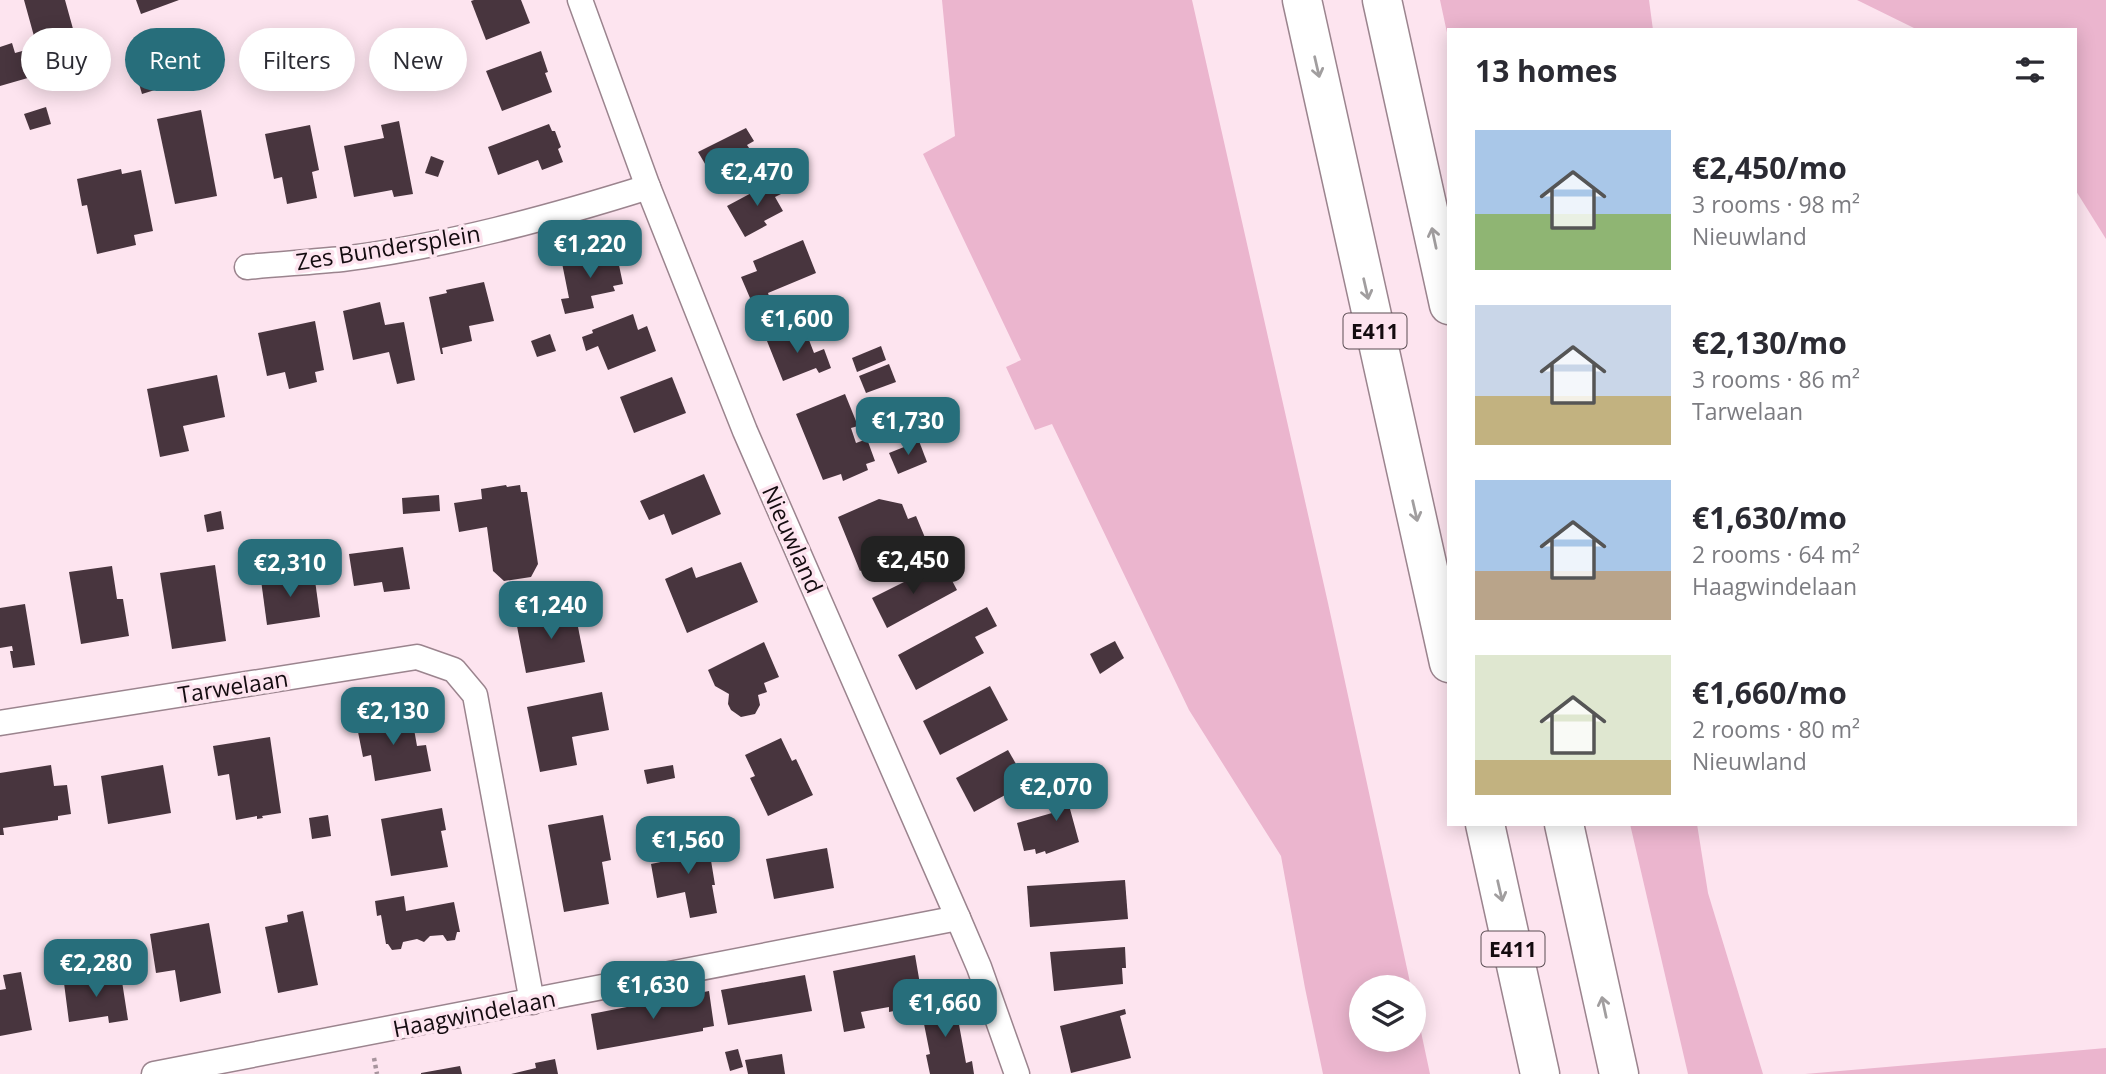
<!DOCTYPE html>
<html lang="en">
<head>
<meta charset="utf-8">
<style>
	body { margin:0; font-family:"Open Sans",sans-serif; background:#f2f2f3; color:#2b2b33; height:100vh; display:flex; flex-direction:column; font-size:26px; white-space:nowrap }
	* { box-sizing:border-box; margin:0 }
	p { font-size:23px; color:#7c7c81 }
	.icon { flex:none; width:38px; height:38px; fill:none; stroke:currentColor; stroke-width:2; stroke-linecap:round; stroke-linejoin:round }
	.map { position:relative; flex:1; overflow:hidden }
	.sheet { position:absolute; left:1447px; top:28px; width:630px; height:798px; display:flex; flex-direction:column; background:#fff; border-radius:0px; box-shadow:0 4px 18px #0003 }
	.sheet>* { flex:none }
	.hud { position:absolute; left:21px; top:28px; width:665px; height:63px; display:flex; gap:14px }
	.fabs { position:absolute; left:1349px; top:975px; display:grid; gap:14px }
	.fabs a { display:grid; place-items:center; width:77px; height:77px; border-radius:50%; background:#fff; box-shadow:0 4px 18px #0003; font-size:35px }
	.price { position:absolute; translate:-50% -60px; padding:0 16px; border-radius:14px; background:#276e7b; color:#fff; font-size:23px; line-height:46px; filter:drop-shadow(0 2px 4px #0008) }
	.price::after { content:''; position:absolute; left:50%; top:42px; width:21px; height:16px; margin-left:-10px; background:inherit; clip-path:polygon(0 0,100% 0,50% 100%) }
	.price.on { background:#222; color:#fff }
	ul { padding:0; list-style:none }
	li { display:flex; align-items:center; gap:21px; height:175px; padding:0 28px }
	li span { display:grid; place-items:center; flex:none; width:196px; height:140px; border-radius:0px; color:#555 }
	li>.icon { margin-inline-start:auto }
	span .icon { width:84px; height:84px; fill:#fffc; stroke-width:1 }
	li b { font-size:30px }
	h2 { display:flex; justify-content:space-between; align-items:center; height:84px; padding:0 28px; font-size:30px }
	.chip { padding:0 24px; border-radius:32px; background:#fff; box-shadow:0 4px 18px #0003; font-size:24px; line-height:63px }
	.chip.on { background:#276e7b; color:#fff }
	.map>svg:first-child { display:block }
	.green { fill:#ebb5ce }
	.building { fill:#48353e }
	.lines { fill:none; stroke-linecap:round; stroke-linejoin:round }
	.minor-casing { stroke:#9b848e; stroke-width:27 }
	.motorway-casing { stroke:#9b848e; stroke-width:41 }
	.path { stroke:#a7949d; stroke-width:4.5; stroke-dasharray:3.5 3.5; stroke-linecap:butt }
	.minor { stroke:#fff; stroke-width:24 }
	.motorway { stroke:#fff; stroke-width:38 }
	.oneway { stroke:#a19e9f }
	.labels { text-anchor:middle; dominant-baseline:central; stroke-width:7; stroke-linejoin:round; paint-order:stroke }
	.shield { fill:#fde4ef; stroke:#5a4d53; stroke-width:2 }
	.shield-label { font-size:21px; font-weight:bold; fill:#140c10 }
	.street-label { font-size:23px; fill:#140c10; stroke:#fde4ef }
</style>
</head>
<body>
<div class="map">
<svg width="2106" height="1074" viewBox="0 0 2106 1074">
	<rect width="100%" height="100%" fill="#fde4ef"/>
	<!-- green -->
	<g class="green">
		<path d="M 942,0 L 1192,0 L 1328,603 L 1411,987 L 1362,987 L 1362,1040 L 1414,1040 L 1414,999 L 1430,1074 L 1323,1074 L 1305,988 L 1281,856 L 1189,710 L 1052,424 L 1035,430 L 1006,367 L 1021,360 L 923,154 L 955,136 Z"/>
		<path d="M 1440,0 L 1649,0 L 1653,30 L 1449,30 L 1449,42 Z"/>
		<path d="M 1857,0 L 2106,0 L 2106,239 L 2076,191 L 2076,30 L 1918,30 Z"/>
		<path d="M 1630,824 L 1697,824 L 1708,893 L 1763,1074 L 1688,1074 Z"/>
		<path d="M 2106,1048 L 2106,1074 L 1805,1074 Z"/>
	</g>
	<!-- building -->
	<g class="building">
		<path d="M 24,0 L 65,0 L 75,36 L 61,40 L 67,60 L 43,67 L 45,73 L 0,86 L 0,47 L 12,43 L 15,53 L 37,47 Z"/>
		<path d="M 136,0 L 179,0 L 141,14 Z"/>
		<path d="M 474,0 L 521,0 L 530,23 L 486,40 L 471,1 Z"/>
		<path d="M 541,51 L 548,72 L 545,73 L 552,92 L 502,111 L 486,71 Z"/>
		<path d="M 153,72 L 158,89 L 142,94 L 137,77 Z"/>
		<path d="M 46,107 L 51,124 L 30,130 L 24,114 Z"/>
		<path d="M 201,110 L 217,196 L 175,204 L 157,119 Z"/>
		<path d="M 399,121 L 413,194 L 394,197 L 392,190 L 354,197 L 344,146 L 384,138 L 381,125 Z"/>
		<path d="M 549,124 L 552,131 L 555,131 L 561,147 L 558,149 L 563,162 L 542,170 L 538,160 L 498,175 L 488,147 Z"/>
		<path d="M 310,125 L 319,170 L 312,172 L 317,198 L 287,204 L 282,177 L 274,179 L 265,134 Z"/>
		<path d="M 746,128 L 754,141 L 747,145 L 756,158 L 737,169 L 739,172 L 717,184 L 698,152 Z"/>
		<path d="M 431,156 L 444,161 L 438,177 L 425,173 Z"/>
		<path d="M 121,169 L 122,174 L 141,170 L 153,231 L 134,235 L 136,245 L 97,254 L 87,205 L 82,206 L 77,179 Z"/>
		<path d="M 776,180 L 783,193 L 775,197 L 783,211 L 764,221 L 767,225 L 745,237 L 727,206 Z"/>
		<path d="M 803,240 L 816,273 L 768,293 L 770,299 L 753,305 L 741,277 L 757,271 L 753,261 Z"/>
		<path d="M 616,251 L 623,284 L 613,286 L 615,291 L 591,296 L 594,308 L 565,314 L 561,299 L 569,298 L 562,263 L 565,262 L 565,258 L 581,255 L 582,258 Z"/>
		<path d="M 484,282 L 494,321 L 469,326 L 472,341 L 442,348 L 443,354 L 441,354 L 429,297 L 447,293 L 446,290 Z"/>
		<path d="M 380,302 L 385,325 L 404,322 L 415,380 L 397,384 L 389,352 L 353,360 L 343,311 Z"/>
		<path d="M 633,314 L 638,330 L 647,326 L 656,351 L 608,370 L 598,346 L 586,351 L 582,337 L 593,333 L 592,330 Z"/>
		<path d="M 315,321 L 324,370 L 315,372 L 317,382 L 289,389 L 285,372 L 267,376 L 258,333 Z"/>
		<path d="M 804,327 L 814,353 L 824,349 L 831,368 L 819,373 L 816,368 L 783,381 L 767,341 Z"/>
		<path d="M 550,334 L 556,351 L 537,357 L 531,341 Z"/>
		<path d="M 881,346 L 886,360 L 857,372 L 852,358 Z"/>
		<path d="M 889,364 L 896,382 L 866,393 L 859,376 Z"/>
		<path d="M 217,375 L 225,417 L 183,426 L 189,451 L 160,457 L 147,389 Z"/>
		<path d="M 672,377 L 686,413 L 634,433 L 620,397 Z"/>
		<path d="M 845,394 L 858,426 L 851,428 L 856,443 L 867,439 L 875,461 L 866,464 L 868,470 L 843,481 L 841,474 L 823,480 L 796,414 Z"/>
		<path d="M 919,441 L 927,462 L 898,474 L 889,453 Z"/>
		<path d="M 704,474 L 721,514 L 672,535 L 664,514 L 649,520 L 640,501 Z"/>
		<path d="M 506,485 L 507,487 L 520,485 L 521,492 L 527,492 L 538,564 L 531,577 L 504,581 L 493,571 L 487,527 L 459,532 L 454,503 L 482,499 L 481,489 Z"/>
		<path d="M 439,495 L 440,511 L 403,514 L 402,498 Z"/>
		<path d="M 879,499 L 902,504 L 908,519 L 916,516 L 926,540 L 860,571 L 838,517 Z"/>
		<path d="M 221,511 L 224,529 L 207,532 L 204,515 Z"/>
		<path d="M 403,547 L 410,589 L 384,592 L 382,582 L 354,586 L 349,554 Z"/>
		<path d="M 741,562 L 758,602 L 687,633 L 665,579 L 692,567 L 696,578 Z"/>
		<path d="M 215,565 L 226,641 L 172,649 L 160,573 Z"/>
		<path d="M 112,566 L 117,599 L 123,599 L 129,636 L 81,644 L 69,572 Z"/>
		<path d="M 934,567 L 939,577 L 948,573 L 957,590 L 887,628 L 872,598 Z"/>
		<path d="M 314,573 L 320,617 L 267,625 L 261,580 Z"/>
		<path d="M 25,604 L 35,665 L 13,668 L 10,651 L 13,651 L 12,646 L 0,648 L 0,608 Z"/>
		<path d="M 574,607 L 585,662 L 526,673 L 516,621 Z"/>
		<path d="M 987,607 L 997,626 L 975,637 L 984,653 L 916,690 L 898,655 Z"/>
		<path d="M 1115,641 L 1124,658 L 1100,674 L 1090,654 Z"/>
		<path d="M 764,642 L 779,677 L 764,683 L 767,692 L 758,695 L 760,705 L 755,714 L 741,717 L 731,710 L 728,704 L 729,694 L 715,686 L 708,670 Z"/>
		<path d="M 990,686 L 1008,720 L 940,755 L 923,721 Z"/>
		<path d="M 602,692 L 609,730 L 572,737 L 577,765 L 540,772 L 527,707 Z"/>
		<path d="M 411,712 L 417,746 L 426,745 L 431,771 L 375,781 L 371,755 L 363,757 L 356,722 Z"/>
		<path d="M 270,737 L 281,813 L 262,816 L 263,818 L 257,819 L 257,816 L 236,820 L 229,774 L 218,776 L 213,746 Z"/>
		<path d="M 781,738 L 792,761 L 796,759 L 813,795 L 768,816 L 750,778 L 755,776 L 745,755 Z"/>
		<path d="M 1008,750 L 1027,783 L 974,812 L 956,778 Z"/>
		<path d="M 51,765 L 54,786 L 67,785 L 71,814 L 58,816 L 58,820 L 3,828 L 4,835 L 0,835 L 0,773 Z"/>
		<path d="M 163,765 L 171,813 L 108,824 L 101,776 Z"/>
		<path d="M 673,765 L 675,778 L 647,784 L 644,770 Z"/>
		<path d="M 1101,787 L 1104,800 L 1070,809 L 1079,842 L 1046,854 L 1045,851 L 1036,854 L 1035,849 L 1024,851 L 1017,823 L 1052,813 L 1048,800 Z"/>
		<path d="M 442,808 L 446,830 L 441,831 L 448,867 L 391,876 L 381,819 Z"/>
		<path d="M 328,815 L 331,836 L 312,839 L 309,818 Z"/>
		<path d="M 603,815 L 611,860 L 602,862 L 609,904 L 564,912 L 548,825 Z"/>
		<path d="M 707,836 L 715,885 L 712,885 L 717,913 L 690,918 L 685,892 L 657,898 L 651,864 L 675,859 L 672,842 Z"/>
		<path d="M 827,848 L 834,888 L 774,899 L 766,859 Z"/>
		<path d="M 1125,880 L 1128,919 L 1030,927 L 1027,886 Z"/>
		<path d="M 404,896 L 406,911 L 454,902 L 460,932 L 457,932 L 455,940 L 447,941 L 443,935 L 430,936 L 424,942 L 417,939 L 403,942 L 401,949 L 392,950 L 388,944 L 386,944 L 381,915 L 377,916 L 375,901 Z"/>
		<path d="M 303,911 L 318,985 L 278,993 L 265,927 L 288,922 L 287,915 Z"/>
		<path d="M 209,923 L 221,993 L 180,1002 L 175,970 L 156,973 L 150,934 Z"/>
		<path d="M 1125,947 L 1126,968 L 1122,968 L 1123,984 L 1054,991 L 1050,952 Z"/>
		<path d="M 915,955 L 921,990 L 915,991 L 918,1006 L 889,1012 L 889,1007 L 861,1012 L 865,1028 L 844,1032 L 833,971 Z"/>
		<path d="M 21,972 L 32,1030 L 0,1036 L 0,990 L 6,989 L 3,975 Z"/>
		<path d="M 121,975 L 128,1020 L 109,1023 L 108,1016 L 69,1022 L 64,983 Z"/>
		<path d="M 805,975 L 812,1011 L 728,1025 L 721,990 Z"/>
		<path d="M 709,991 L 714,1026 L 703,1028 L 703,1031 L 597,1050 L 591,1014 Z"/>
		<path d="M 954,997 L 966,1063 L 972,1061 L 974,1074 L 930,1074 L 926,1055 L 930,1054 L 920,1004 Z"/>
		<path d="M 1125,1009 L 1126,1014 L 1120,1016 L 1131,1058 L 1071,1073 L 1060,1026 Z"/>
		<path d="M 738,1049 L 743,1067 L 730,1071 L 725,1052 Z"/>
		<path d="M 782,1054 L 785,1074 L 748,1074 L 745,1060 Z"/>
		<path d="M 555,1059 L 558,1074 L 511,1074 L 536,1068 L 535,1063 Z"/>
		<path d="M 460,1066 L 462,1074 L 421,1074 L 421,1073 Z"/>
	</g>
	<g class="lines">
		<defs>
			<g id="minor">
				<path d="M 580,0 L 648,187 L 745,431 L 958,918 L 979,967 L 1017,1074"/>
				<path d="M 247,267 C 279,264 311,262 342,259 C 446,246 549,218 648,187"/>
				<path d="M 0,723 L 417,657 L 454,670 L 475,695 L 532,1002"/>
				<path d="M 154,1074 L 958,918"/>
			</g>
			<g id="motorway">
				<path d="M 1302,0 L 1449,663"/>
				<path d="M 1382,0 L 1449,305"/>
				<path d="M 1485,824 L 1540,1074"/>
				<path d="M 1564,824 L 1619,1074"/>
			</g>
		</defs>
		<!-- minor casing -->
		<use href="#minor" class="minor-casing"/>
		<!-- motorway casing -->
		<use href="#motorway" class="motorway-casing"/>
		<!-- path -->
		<path class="path" d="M 374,1058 L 377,1074"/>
		<!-- minor -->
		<use href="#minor" class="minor"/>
		<!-- motorway -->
		<use href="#motorway" class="motorway"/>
	</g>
	<!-- one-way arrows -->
	<defs><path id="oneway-shaft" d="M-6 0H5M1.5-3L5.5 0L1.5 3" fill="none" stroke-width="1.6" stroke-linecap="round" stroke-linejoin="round" transform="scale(1.75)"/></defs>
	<g class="oneway">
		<use href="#oneway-shaft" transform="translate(1317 67) rotate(77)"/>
		<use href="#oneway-shaft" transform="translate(1434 238) rotate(-102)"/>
		<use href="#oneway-shaft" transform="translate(1366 289) rotate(77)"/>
		<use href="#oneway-shaft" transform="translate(1415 511) rotate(77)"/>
		<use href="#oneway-shaft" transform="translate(1500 891) rotate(77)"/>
		<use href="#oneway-shaft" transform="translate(1604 1007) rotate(-102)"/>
	</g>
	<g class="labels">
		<!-- shield labels -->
		<g class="shield">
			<rect x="1343.5" y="313.5" width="63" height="35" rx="5"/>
			<rect x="1481.5" y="931.5" width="63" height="35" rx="5"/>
		</g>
		<g class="shield-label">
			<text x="1375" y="331">E411</text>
			<text x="1513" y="949">E411</text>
		</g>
		<!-- street labels -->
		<g class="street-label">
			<text transform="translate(388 247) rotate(-9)">Zes Bundersplein</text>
			<text transform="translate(793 539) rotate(66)">Nieuwland</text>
			<text transform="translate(233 686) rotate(-9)">Tarwelaan</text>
			<text transform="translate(474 1013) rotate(-11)">Haagwindelaan</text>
		</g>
	</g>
</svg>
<div class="fabs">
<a><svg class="icon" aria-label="layers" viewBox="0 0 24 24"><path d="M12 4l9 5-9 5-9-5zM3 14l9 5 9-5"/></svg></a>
</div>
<b class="price" style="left:757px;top:208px">€2,470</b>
<b class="price" style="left:590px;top:280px">€1,220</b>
<b class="price" style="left:797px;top:355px">€1,600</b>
<b class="price" style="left:908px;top:457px">€1,730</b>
<b class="price on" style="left:913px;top:596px">€2,450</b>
<b class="price" style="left:290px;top:599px">€2,310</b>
<b class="price" style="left:551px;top:641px">€1,240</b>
<b class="price" style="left:393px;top:747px">€2,130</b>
<b class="price" style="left:1056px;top:823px">€2,070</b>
<b class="price" style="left:688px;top:876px">€1,560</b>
<b class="price" style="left:96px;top:999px">€2,280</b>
<b class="price" style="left:653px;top:1021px">€1,630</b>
<b class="price" style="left:945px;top:1039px">€1,660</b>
<div class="hud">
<a class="chip">Buy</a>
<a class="chip on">Rent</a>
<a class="chip">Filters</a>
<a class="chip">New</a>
</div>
<section class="sheet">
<h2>13 homes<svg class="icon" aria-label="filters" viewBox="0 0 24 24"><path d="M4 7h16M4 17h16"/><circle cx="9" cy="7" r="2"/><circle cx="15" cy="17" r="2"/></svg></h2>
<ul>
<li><span style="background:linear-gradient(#a9c7e8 60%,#8fb573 0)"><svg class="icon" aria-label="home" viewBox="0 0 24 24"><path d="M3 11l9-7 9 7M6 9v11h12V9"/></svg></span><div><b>€2,450/mo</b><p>3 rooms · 98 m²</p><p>Nieuwland</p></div></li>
<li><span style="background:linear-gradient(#c9d6e8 65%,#c2b280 0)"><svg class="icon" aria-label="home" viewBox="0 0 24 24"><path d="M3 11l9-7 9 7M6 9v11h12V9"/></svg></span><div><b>€2,130/mo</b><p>3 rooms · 86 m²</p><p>Tarwelaan</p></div></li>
<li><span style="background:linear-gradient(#a9c7e8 65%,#b9a48a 0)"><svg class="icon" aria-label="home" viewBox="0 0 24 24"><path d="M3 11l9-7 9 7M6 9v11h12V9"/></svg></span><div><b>€1,630/mo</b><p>2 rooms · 64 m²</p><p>Haagwindelaan</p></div></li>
<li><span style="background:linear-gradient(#dfe7d0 75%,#c2b280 0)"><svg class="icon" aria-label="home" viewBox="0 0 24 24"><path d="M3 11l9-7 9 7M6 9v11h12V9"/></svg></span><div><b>€1,660/mo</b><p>2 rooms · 80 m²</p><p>Nieuwland</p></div></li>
</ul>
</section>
</div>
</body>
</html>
